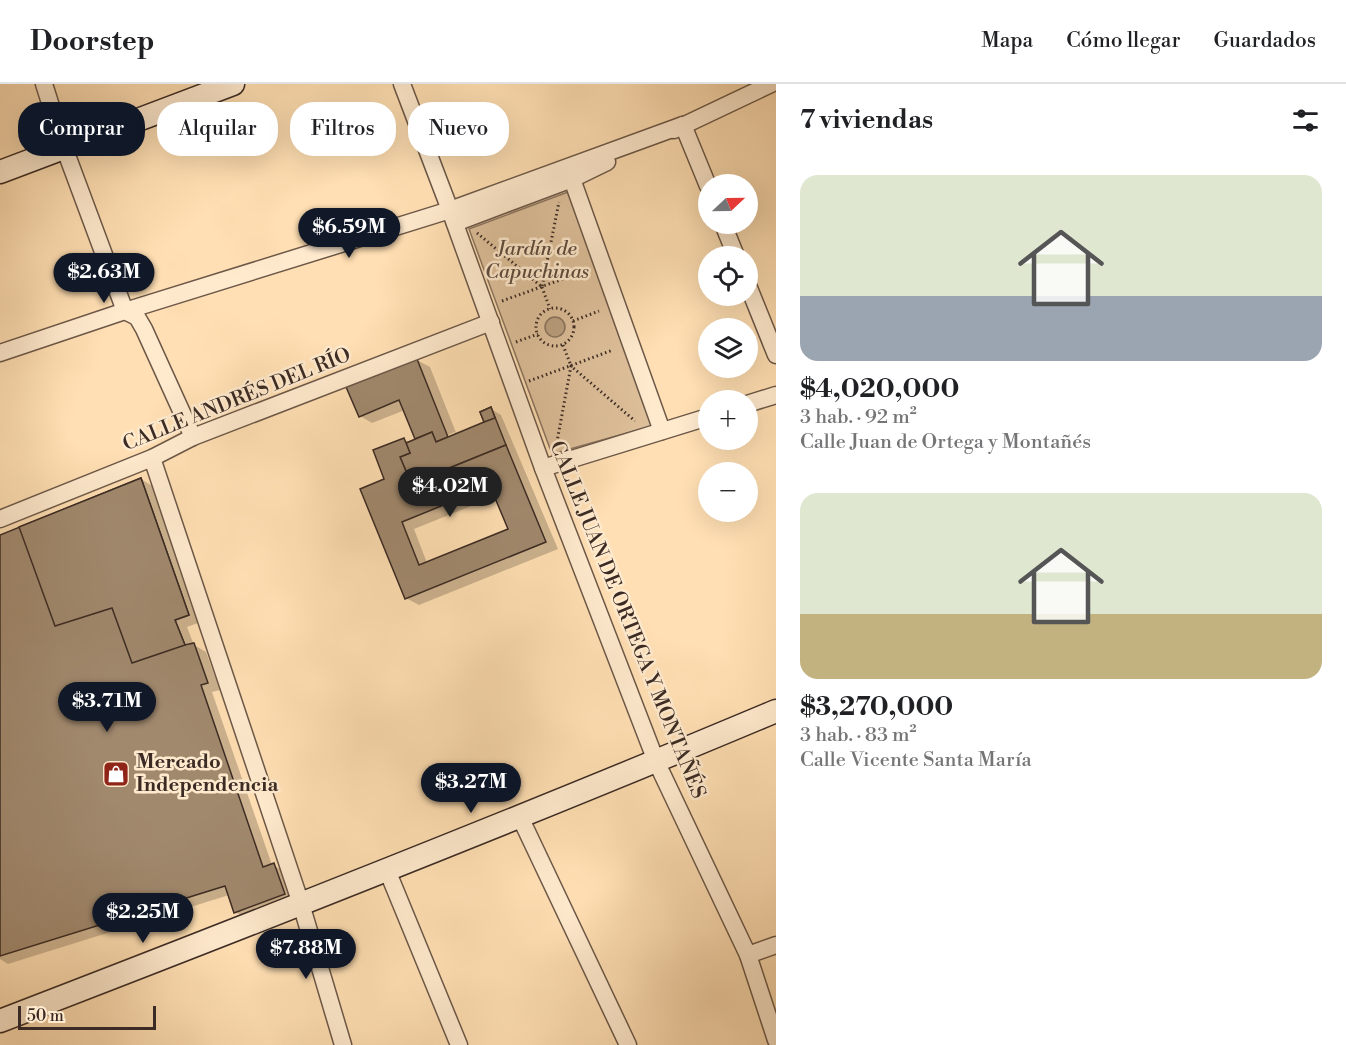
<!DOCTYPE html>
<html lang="es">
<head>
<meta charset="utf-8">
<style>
	body { margin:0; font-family:"Libre Bodoni",serif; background:#f6f6f6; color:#202124; height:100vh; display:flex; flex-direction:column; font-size:22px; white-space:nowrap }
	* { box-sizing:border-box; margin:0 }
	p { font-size:20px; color:#757577 }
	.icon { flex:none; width:33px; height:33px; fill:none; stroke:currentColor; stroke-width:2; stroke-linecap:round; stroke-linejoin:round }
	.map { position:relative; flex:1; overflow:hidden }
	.drawer { display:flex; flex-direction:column; background:#fff; width:570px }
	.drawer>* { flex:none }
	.banner { position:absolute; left:18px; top:18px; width:570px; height:54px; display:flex; gap:12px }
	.needle { width:39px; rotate:68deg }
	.fabs { position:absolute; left:698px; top:90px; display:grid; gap:12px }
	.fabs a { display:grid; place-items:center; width:60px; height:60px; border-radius:50%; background:#fff; box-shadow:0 6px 24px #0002; font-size:30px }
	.scale { position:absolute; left:18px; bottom:15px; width:138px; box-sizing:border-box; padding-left:6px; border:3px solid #3b2b24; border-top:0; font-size:16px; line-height:21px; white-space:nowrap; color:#3b2b24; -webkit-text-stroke:4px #ffeace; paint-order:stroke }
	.price { position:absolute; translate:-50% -51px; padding:0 14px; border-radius:21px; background:#111827; color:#fff; font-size:20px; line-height:39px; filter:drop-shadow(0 2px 3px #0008) }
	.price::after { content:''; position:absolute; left:50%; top:36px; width:18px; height:14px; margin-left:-9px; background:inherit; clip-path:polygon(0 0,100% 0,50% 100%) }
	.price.active { background:#222; color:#fff }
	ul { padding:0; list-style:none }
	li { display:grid; align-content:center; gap:12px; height:318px; padding:0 24px }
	li span { display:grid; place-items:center; height:186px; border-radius:18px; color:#555 }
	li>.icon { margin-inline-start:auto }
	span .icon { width:108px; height:108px; fill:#fffc; stroke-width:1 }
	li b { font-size:26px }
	h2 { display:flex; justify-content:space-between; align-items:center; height:72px; padding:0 24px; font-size:26px }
	.chip { padding:0 21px; border-radius:24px; background:#fff; box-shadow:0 6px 24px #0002; font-size:21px; line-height:54px }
	.chip.active { background:#111827; color:#fff }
	header { display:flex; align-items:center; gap:36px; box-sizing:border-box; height:84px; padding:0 30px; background:#fff; border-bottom:2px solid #e0e0e0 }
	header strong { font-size:28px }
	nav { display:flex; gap:33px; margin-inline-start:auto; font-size:21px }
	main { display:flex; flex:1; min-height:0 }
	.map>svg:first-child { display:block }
	.green { fill:#dec09b; stroke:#8c7660; stroke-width:1.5 }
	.water { fill:#bca282; stroke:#88725c; stroke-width:1.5 }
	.shadow { fill:#0003; fill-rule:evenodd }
	.building { fill:#a1896e; stroke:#3b2b24; stroke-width:1.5; fill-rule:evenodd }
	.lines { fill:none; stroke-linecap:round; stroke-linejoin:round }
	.street-casing { stroke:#6c5848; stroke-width:19 }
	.secondary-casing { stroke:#3b2b24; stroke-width:25 }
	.path { stroke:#3b2b24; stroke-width:3; stroke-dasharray:1.5 3; stroke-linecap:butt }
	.street { stroke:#ffeace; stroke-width:16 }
	.secondary { stroke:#ffeace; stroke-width:22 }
	.labels { text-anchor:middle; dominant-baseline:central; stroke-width:5; stroke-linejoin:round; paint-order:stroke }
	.park-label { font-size:20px; font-style:italic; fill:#5c493c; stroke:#ffeace }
	.street-label { font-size:20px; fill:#3b2b24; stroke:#ffeace }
	.poi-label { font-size:20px; font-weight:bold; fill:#3b2b24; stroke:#ffeace; text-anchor:start }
</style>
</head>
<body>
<header>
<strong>Doorstep</strong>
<nav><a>Mapa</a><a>Cómo llegar</a><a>Guardados</a></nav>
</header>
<main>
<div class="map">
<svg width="776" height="961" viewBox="0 0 776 961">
	<rect width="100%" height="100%" fill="#ffdfb3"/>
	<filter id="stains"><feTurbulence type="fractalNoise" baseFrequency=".00333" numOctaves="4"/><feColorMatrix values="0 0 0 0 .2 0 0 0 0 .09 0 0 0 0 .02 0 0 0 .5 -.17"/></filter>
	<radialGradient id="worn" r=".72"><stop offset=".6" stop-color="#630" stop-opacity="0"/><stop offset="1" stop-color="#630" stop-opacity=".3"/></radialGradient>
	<!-- green -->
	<path class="green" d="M 568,108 L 652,342 L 552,370 L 469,145 Z"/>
	<!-- water -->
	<circle class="water" cx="555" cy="243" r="10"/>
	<!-- shadow -->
	<g class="shadow">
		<path d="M 417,276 L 430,283 L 457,351 L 486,339 L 491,325 L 501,331 L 558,465 L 419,521 L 406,514 L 386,396 L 404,355 L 410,359 L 417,356 L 405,326 L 372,339 L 360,332 ZM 455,348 L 456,351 L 443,356 L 441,354 ZM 496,412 L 510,446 L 427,479 L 414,445 Z"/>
		<path d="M 141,395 L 154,403 L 201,538 L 187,543 L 194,561 L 206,568 L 220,606 L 212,608 L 272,781 L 286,788 L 297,817 L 247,835 L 235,828 L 229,811 L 8,880 L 0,875 L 0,452 Z"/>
	</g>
	<!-- building -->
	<g class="building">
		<path d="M 417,275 L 448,353 L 436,358 L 432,348 L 415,355 L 399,316 L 359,333 L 346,303 Z"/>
		<path d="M 491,323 L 506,361 L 447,385 L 451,394 L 425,405 L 421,395 L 411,399 L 400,373 L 410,369 L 406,359 L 432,348 L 436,358 L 484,338 L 480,328 Z"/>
		<path d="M 491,323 L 495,334 L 484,338 L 480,328 Z"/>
		<path d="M 404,354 L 410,369 L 400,373 L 411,399 L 421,395 L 425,405 L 451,394 L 447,385 L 506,361 L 546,458 L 405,515 L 360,405 L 384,395 L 373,366 ZM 490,402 L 508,445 L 419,481 L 402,438 Z"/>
		<path d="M 141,394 L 189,531 L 175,536 L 185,561 L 194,559 L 208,599 L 201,601 L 263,783 L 274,779 L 285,810 L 234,829 L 225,802 L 0,872 L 0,451 Z"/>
		<path d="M 141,394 L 189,531 L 175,536 L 185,561 L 132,579 L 112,524 L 55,542 L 19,443 Z"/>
	</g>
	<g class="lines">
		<defs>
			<g id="street">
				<path d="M 44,0 L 64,63 L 125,227 L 137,233 L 144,245 L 193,353"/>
				<path d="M 402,0 L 450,126 L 543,384 L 656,677 L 748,871 L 776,956"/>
				<path d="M 683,41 L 708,102"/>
				<path d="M 674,46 L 771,0"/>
				<path d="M 572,95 L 662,347"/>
				<path d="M 455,139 L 572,95 L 607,78"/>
				<path d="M 723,140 L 736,172"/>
				<path d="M 747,199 L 776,271"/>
				<path d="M 0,269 L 125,227 L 450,126 L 683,41"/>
				<path d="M 747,320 L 776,311"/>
				<path d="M 152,374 L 301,820 L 343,961"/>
				<path d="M 543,384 L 708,333"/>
				<path d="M 0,435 L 152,374 L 193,353 L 491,238"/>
				<path d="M 520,733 L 628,961"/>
				<path d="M 387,786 L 459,961"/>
				<path d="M 748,871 L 776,861"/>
			</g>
			<g id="secondary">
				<path d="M 0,88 L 233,0"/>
				<path d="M 0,937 C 260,837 519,735 776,627"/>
			</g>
		</defs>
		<!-- street casing -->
		<use href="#street" class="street-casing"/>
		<!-- secondary casing -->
		<use href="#secondary" class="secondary-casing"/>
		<!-- path -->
		<g class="path">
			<path d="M 477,149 L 542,203 L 559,118"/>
			<path d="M 542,203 L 550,225"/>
			<path d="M 502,217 L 585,187"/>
			<circle cx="555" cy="243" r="19"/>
			<path d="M 573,237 L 599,227"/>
			<path d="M 516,258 L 538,250"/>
			<path d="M 563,261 L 571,282"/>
			<path d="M 529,297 L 613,266"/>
			<path d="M 556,363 L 571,282 L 635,337"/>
		</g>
		<!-- street -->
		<use href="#street" class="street"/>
		<!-- secondary -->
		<use href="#secondary" class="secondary"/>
	</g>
	<!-- icons -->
	<defs>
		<symbol id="shop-square" viewBox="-11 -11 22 22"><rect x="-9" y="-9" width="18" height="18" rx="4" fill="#8f2418" stroke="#ffeace"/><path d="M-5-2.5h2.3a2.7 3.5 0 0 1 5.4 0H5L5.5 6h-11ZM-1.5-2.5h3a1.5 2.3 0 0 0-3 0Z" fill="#fff"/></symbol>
	</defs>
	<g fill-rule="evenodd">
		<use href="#shop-square" x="101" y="675" width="30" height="30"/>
	</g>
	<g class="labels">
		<!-- park labels -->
		<g class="park-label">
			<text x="537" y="165">Jardín de<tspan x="537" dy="23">Capuchinas</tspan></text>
		</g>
		<!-- street labels -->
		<g class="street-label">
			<text transform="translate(237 316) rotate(-22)">CALLE ANDRÉS DEL RÍO</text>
			<text transform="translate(627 536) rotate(68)">CALLE JUAN DE ORTEGA Y MONTAÑÉS</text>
		</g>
		<!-- poi labels -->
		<g class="poi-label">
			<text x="136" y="678">Mercado<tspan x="136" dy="23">Independencia</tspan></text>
		</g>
	</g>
	<rect width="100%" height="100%" filter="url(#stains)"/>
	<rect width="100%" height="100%" fill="url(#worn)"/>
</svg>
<div class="fabs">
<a><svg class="needle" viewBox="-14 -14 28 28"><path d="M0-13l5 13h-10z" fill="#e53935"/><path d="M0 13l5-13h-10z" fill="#757577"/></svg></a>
<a><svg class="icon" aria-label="locate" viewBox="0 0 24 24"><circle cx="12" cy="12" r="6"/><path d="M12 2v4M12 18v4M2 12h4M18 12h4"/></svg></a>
<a><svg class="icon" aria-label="layers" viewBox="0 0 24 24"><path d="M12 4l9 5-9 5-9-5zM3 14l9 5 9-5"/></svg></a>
<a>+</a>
<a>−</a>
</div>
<div class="scale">50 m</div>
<b class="price" style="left:349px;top:175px">$6.59M</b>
<b class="price" style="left:104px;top:220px">$2.63M</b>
<b class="price active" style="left:450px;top:434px">$4.02M</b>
<b class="price" style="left:107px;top:649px">$3.71M</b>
<b class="price" style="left:471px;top:730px">$3.27M</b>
<b class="price" style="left:143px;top:860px">$2.25M</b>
<b class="price" style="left:306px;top:896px">$7.88M</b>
<div class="banner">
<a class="chip active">Comprar</a>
<a class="chip">Alquilar</a>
<a class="chip">Filtros</a>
<a class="chip">Nuevo</a>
</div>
</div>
<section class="drawer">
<h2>7 viviendas<svg class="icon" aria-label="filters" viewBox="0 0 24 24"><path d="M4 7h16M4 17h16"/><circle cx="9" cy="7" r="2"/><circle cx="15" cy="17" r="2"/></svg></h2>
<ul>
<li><span style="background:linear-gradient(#dfe7d0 65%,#9aa5b1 0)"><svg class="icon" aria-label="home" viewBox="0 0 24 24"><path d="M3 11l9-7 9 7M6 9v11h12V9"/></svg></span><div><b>$4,020,000</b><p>3 hab. · 92 m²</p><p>Calle Juan de Ortega y Montañés</p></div></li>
<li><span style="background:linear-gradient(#dfe7d0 65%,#c2b280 0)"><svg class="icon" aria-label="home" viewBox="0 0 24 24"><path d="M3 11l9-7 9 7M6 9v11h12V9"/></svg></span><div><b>$3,270,000</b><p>3 hab. · 83 m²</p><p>Calle Vicente Santa María</p></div></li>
</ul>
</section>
</main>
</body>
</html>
